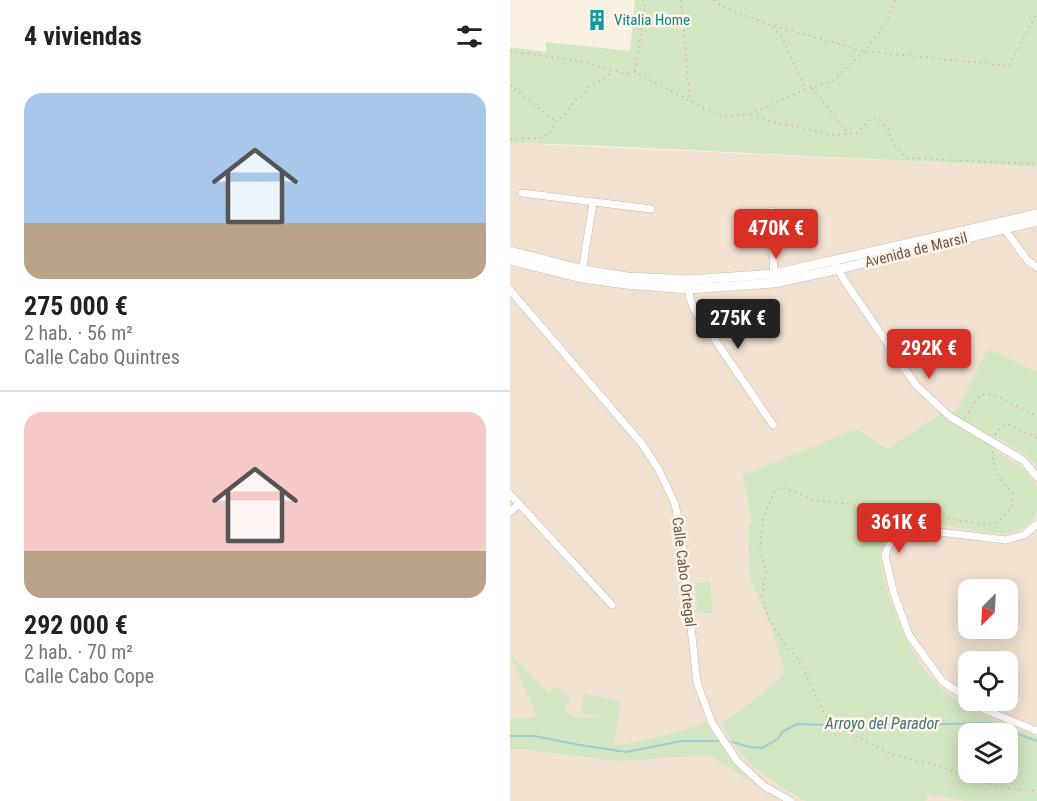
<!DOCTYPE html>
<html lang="es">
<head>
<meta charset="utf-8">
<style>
	body { margin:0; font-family:"Roboto Condensed",sans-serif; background:#f6f6f6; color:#222; height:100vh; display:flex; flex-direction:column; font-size:22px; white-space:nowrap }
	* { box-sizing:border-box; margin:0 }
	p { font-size:20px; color:#767676 }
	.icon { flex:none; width:33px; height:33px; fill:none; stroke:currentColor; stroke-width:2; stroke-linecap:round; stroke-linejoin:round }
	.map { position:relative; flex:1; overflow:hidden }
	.side { display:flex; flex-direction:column; background:#fff; width:510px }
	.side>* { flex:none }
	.needle { width:39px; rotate:204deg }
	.tools { position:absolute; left:448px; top:579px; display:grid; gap:12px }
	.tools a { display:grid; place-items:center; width:60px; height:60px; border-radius:12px; background:#fff; box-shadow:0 3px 15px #0003; font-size:30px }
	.price { position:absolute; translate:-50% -51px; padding:0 14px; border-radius:6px; background:#d93025; color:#fff; font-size:20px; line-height:39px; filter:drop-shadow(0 2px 3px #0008) }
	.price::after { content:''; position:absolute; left:50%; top:36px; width:18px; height:14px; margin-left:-9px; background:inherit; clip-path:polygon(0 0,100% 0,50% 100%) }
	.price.active { background:#222; color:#fff }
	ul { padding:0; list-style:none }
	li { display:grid; align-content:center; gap:12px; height:318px; padding:0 24px }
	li+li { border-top:2px solid #e0e0e0 }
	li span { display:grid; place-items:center; height:186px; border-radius:18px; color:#555 }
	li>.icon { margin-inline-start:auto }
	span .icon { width:108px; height:108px; fill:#fffc; stroke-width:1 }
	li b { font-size:26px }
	h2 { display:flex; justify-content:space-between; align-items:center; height:72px; padding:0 24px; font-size:26px }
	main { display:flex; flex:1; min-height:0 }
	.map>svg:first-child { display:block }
	.residential { fill:#f1e1d1; fill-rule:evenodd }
	.green { fill:#d2e6c2; fill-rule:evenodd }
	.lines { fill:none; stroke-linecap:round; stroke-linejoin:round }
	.stream { stroke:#9fcdd3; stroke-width:2 }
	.street-casing { stroke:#cab7aa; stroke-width:8 }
	.secondary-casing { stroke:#cfb9aa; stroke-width:10 }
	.path { stroke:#d2b19f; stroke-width:1.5; stroke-dasharray:1.5 4.5; stroke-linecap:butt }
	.street { stroke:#fff; stroke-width:7 }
	.secondary { stroke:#fff; stroke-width:9 }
	.labels { text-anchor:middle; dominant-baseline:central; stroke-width:5; stroke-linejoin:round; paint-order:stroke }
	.culture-label { font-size:15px; fill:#0d838f; stroke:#fef4e8; text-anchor:start }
	.street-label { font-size:15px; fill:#70564b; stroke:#fef4e8 }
	.water-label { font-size:16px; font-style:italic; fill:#43747b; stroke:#fef4e8 }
</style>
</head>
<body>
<main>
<section class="side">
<h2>4 viviendas<svg class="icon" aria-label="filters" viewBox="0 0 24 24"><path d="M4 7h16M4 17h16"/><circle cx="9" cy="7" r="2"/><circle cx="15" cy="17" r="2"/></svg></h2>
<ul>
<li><span style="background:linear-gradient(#a9c7e8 70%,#b9a48a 0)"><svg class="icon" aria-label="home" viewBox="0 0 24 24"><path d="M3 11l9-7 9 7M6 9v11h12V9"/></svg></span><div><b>275 000 €</b><p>2 hab. · 56 m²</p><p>Calle Cabo Quintres</p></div></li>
<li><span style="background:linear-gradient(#f6c9c9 75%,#b9a48a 0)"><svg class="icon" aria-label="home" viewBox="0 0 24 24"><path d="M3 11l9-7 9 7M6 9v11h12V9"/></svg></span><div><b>292 000 €</b><p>2 hab. · 70 m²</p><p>Calle Cabo Cope</p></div></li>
</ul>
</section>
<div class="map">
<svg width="527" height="801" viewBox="0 0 527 801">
	<rect width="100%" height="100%" fill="#faf0e2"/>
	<!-- residential -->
	<path class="residential" d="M 0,143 L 527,167 L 527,801 L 0,801 ZM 459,590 L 498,590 L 498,628 L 459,628 ZM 459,662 L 498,662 L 498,700 L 459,700 ZM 459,734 L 498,734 L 498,772 L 459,772 Z"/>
	<!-- green -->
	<g class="green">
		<path d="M 125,0 L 527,0 L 527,167 L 74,145 L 0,143 L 0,47 L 36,52 L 36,42 L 120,51 Z"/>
		<path d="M 478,349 L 527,372 L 527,465 L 517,456 L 487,437 L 483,450 C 498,459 522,470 527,489 C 527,494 527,501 527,507 C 527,517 518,527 509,530 C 479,543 417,510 388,528 C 359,546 372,577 381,602 C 394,636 407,669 437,693 C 464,715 496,725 527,737 L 527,801 L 456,801 L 417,794 L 415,801 L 296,801 L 271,787 L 244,767 L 229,750 L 211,724 L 252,694 L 275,673 L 263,631 L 240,578 L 238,524 L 242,523 L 233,475 L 347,429 L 377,449 L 429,415 L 446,411 ZM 459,734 L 498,734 L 498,772 L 459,772 Z"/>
		<path d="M 200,582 L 202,613 L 187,613 L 185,583 Z"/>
		<path d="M 0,654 L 39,693 L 46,686 L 61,700 L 54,708 L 63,717 L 100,718 L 71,713 L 74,694 L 111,701 L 108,718 L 109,718 L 103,746 C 134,741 166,734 195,722 L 222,761 L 240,782 L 200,755 L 107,761 L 11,749 L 0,749 L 0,719 L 27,717 Z"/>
	</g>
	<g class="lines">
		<!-- stream -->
		<g class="stream">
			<path d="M 0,736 L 24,736 L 70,745 L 116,752 L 172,741 L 208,741"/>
			<path d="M 222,742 L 240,747 L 252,748 L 268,739 L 272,732 L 287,724 L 352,726 L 479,723 L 527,741"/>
		</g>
		<defs>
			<g id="street">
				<path d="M 12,193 L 141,209"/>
				<path d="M 261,211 L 264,277"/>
				<path d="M 492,226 L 518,261 L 527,267"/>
				<path d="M 326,265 L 334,280 L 406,385 L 439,416 L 514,461 L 527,477"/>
				<path d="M 72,272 L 83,203"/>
				<path d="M 178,284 L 180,298 L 184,309 L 263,425"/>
				<path d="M 0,290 L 132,444 L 149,470 L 165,504 L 171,534 L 187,683 L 202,723 L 227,761 L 254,786 L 281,801"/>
				<path d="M 0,494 L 102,605"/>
				<path d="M 0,512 L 9,504"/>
				<path d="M 459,699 L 432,681 L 399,635 L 383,591 L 375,555 L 380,543 L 390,533 L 403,529 L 496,540 L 514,535 L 527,524"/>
				<path d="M 461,700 L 473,709 L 527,731"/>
			</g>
			<g id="secondary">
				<path d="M 0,251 L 73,270 L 118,277 L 178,280 L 264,274 L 527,214"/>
				<path d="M 0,260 L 72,278 L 116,284 L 178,289 L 264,283 L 329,269 L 527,221"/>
			</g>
		</defs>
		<!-- street casing -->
		<use href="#street" class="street-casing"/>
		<!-- secondary casing -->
		<use href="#secondary" class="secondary-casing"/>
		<!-- path -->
		<g class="path">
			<path d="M 171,0 L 180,101"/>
			<path d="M 204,0 L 211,6 L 260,25 L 355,51 L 499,66 L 527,12"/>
			<path d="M 262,27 L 272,37 L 295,89"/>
			<path d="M 0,51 L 68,61 L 112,73 L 125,72 L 194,108 L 214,116 L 239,114 L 301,87 L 321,82 L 355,51 L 376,24 L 385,0"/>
			<path d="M 125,71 L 136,0"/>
			<path d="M 0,85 L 45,121"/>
			<path d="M 302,88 L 338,133 L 345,134 L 362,118 L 369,119 L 378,129 L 382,142 L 396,158 L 527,164"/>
			<path d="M 241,115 C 263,124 279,124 301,130 C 315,133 322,137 338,133"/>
			<path d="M 0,139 L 31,138 L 40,133 L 46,121 L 54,116 L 66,99 L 73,95 L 79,87 L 97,77 L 102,71"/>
			<path d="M 455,418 L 463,404 L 471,395 L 483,394 L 527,416"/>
			<path d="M 485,435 L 490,428 L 497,424 L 527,438"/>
			<path d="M 482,451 C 483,469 490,481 503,493 L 502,506 L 495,516 L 486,523 L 471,524 L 386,509 L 304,500 L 272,487 L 265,490 L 253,519 L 250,551 L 256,570 L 252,597 L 254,607 L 266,632 L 289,661 L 314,713 L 324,725 L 383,755 L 430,766 L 466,781 L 497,788 L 527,791"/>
		</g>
		<!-- street -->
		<use href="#street" class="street"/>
		<!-- secondary -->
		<use href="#secondary" class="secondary"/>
	</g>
	<!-- icons -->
	<defs>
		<symbol id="building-bare" viewBox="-9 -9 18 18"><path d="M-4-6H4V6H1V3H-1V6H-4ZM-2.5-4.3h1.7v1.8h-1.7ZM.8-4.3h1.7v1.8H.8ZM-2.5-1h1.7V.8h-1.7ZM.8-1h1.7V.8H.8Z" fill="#0f9aa8" stroke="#fef4e8" stroke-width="2.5" paint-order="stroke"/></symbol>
	</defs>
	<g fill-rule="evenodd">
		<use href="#building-bare" x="72" y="5" width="30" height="30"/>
	</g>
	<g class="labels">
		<!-- culture labels -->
		<g class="culture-label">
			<text x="104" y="20">Vitalia Home</text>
		</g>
		<!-- street labels -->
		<g class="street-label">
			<text transform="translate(406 250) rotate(-14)">Avenida de Marsil</text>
			<text transform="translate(174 572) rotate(83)">Calle Cabo Ortegal</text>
		</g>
		<!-- water labels -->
		<g class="water-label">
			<text x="372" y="723">Arroyo del Parador</text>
		</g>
	</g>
</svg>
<div class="tools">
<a><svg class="needle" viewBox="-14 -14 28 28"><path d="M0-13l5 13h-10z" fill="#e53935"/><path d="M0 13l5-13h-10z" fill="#767676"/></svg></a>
<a><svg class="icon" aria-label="locate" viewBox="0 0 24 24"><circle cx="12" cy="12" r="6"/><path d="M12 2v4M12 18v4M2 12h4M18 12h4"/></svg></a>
<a><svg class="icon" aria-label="layers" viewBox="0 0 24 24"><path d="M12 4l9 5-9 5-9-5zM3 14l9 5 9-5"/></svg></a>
</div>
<b class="price" style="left:266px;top:260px">470K €</b>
<b class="price active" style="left:228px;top:350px">275K €</b>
<b class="price" style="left:419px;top:380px">292K €</b>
<b class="price" style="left:389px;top:554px">361K €</b>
</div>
</main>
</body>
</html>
